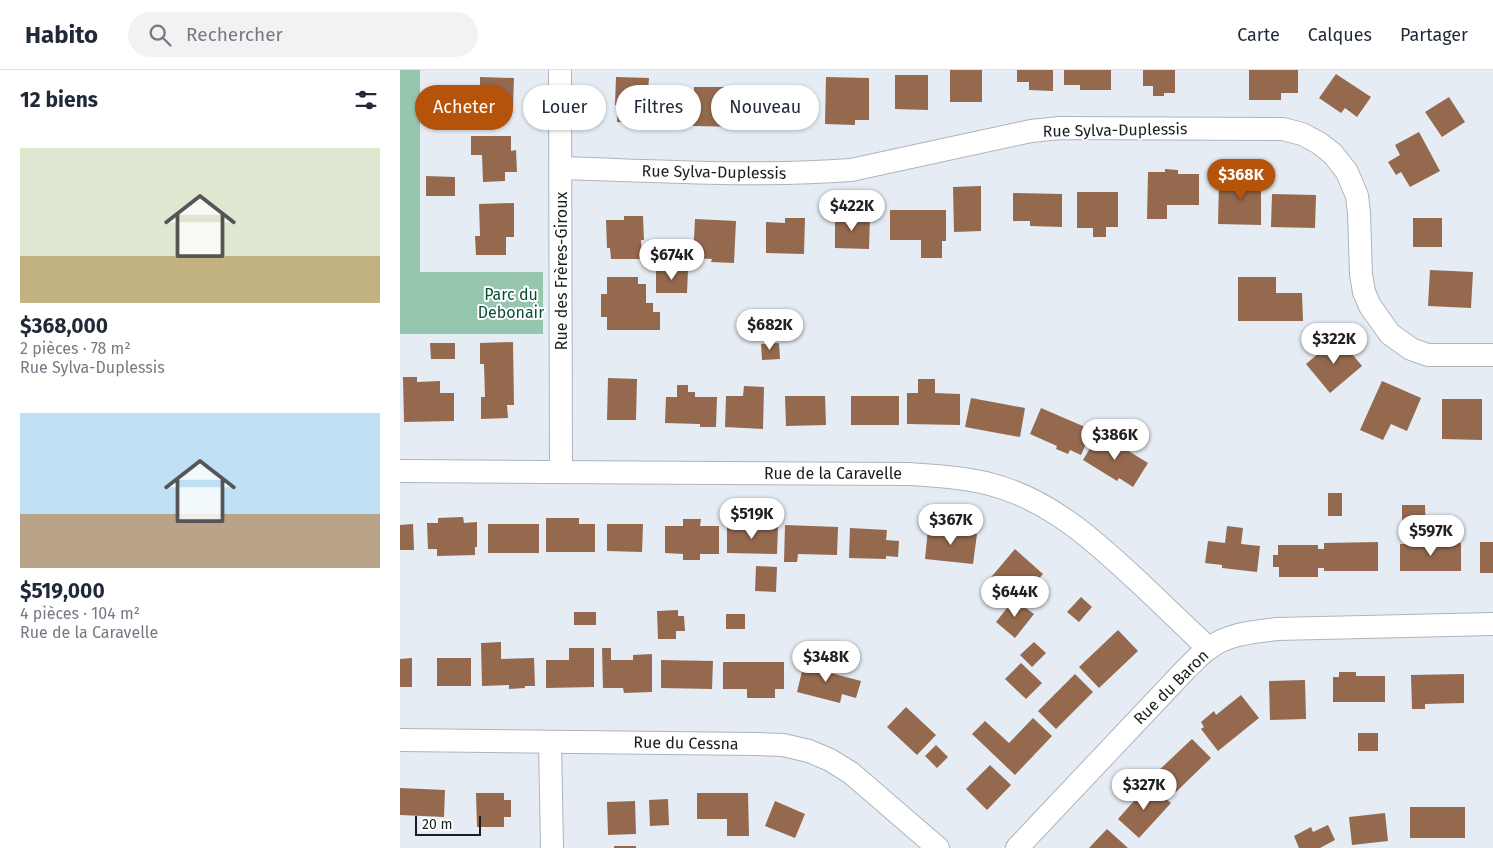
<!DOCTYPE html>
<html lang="fr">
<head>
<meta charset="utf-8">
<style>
	body { margin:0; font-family:"Fira Sans",sans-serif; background:#f2f2f3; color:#1f2937; height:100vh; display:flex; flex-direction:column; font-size:19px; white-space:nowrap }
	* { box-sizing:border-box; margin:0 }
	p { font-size:16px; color:#747a83 }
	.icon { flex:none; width:28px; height:28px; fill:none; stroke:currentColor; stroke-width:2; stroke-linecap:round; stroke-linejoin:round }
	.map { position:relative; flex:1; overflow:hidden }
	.details { display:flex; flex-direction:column; background:#fff; width:400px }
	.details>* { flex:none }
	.guide { position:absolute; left:15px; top:15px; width:475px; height:45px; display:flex; gap:10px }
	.scale { position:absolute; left:15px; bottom:12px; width:66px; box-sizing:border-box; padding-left:5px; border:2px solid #1b1d20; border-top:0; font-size:14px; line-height:18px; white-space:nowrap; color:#1b1d20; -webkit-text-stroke:4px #fff; paint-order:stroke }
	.price { position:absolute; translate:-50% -42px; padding:0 11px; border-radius:18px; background:#fff; color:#222; font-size:16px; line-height:32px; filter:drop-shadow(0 1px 2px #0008) }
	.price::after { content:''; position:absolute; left:50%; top:30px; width:15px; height:11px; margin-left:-8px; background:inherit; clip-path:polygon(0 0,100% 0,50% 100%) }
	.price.selected { background:#b45309; color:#fff }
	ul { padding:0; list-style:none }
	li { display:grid; align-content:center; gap:10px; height:265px; padding:0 20px }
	li span { display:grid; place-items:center; height:155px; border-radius:0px; color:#555 }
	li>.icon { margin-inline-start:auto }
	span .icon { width:90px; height:90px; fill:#fffc; stroke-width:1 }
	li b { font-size:21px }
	h2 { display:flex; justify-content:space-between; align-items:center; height:60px; padding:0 20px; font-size:21px }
	.chip { padding:0 18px; border-radius:22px; background:#fff; box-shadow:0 1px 4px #0004; font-size:18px; line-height:45px }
	.chip.selected { background:#b45309; color:#fff }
	header { display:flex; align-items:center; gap:30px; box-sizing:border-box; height:70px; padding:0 25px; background:#fff; border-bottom:1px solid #e0e1e3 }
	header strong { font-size:24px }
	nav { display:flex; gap:28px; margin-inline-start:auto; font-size:18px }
	.search { width:350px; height:45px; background:#f2f2f3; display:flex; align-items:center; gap:12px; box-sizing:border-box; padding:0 18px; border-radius:28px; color:#747a83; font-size:19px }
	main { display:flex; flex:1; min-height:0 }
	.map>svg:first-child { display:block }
	.green { fill:#97c6af }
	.building { fill:#94694e }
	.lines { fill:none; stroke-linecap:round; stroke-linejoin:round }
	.minor-casing { stroke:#aeb4bc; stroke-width:24 }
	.minor { stroke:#fff; stroke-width:22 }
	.labels { text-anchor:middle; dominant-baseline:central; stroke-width:4; stroke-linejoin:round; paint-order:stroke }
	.street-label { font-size:16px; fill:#1b1d20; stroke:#fff }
	.park-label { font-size:16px; fill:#064f37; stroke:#fff }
</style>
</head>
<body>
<header>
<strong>Habito</strong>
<div class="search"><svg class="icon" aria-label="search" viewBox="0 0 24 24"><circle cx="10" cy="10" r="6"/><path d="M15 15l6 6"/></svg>Rechercher</div>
<nav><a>Carte</a><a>Calques</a><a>Partager</a></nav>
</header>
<main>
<section class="details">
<h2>12 biens<svg class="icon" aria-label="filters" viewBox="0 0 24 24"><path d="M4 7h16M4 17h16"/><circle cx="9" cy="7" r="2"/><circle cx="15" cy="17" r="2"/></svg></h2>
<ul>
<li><span style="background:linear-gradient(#dfe7d0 70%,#c2b280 0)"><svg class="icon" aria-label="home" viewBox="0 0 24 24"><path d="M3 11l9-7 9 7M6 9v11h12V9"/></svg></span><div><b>$368,000</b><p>2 pièces · 78 m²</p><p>Rue Sylva-Duplessis</p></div></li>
<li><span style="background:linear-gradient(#bfe0f5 65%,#b9a48a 0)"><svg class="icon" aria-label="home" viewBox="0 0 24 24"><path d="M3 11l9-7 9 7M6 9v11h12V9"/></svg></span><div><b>$519,000</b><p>4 pièces · 104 m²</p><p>Rue de la Caravelle</p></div></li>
</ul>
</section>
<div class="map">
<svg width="1093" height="778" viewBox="0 0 1093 778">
	<rect width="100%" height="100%" fill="#e5ecf4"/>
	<!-- green -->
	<path class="green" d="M 0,0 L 20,0 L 20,202 L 143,202 L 143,264 L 0,264 Z"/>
	<!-- building -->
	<g class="building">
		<rect x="550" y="0" width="32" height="32"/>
		<path d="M 617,0 L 653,0 L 653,21 L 629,20 L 629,12 L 617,12 Z"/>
		<path d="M 664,0 L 711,0 L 711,20 L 680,20 L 680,15 L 664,15 Z"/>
		<path d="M 743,0 L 775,0 L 775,23 L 764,23 L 764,26 L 753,26 L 753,16 L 743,16 Z"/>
		<path d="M 849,0 L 898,0 L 898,23 L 881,23 L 881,30 L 849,30 Z"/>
		<path d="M 936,4 L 971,27 L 957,47 L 945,38 L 941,43 L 919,28 Z"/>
		<path d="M 495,5 L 528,5 L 528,40 L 495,39 Z"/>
		<path d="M 80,7 L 114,8 L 113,36 L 80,36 Z"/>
		<path d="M 216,7 L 249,8 L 247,36 L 238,36 L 237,53 L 217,52 L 218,35 L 215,35 Z"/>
		<path d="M 426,7 L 469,8 L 469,50 L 455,50 L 455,55 L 425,54 Z"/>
		<path d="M 294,17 L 327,17 L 327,24 L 341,24 L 340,57 L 293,56 Z"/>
		<path d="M 370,22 L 404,22 L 403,55 L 369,55 Z"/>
		<path d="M 1049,27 L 1065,52 L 1042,67 L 1025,42 Z"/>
		<path d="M 1019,62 L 1040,101 L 1010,117 L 1001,102 L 996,105 L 988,92 L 1000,85 L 995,75 Z"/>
		<path d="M 71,66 L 111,66 L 111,81 L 116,80 L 117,102 L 105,102 L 105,111 L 83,112 L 82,85 L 71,85 Z"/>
		<path d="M 765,99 L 778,100 L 778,104 L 799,104 L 799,135 L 767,135 L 767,149 L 747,149 L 748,102 L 765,102 Z"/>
		<path d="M 841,103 L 861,103 L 861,155 L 818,154 L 819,113 L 841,113 Z"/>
		<path d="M 26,106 L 55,107 L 55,126 L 26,126 Z"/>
		<path d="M 581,116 L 581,161 L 554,162 L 553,117 Z"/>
		<path d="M 677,122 L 718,122 L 718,157 L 706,157 L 706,167 L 693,167 L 693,158 L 677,158 Z"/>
		<path d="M 613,123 L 662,124 L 662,157 L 630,156 L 630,151 L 613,151 Z"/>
		<path d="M 872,124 L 916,125 L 915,158 L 871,157 Z"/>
		<path d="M 114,133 L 114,167 L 106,167 L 106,185 L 76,185 L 75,166 L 80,166 L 79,134 Z"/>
		<path d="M 490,140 L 546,140 L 546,171 L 542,171 L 542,188 L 521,188 L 521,170 L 490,170 Z"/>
		<path d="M 435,145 L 470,145 L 469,179 L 435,178 Z"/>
		<path d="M 224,146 L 243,146 L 244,170 L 241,170 L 242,189 L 211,189 L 210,178 L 207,178 L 206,150 L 224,150 Z"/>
		<path d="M 385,148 L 405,148 L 404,184 L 366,183 L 366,152 L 385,153 Z"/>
		<rect x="1013" y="148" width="29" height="29"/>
		<path d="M 295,149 L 336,151 L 334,193 L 311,192 L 312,189 L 293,188 Z"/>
		<rect x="263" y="180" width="16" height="15"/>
		<path d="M 256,199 L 288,200 L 287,223 L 256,223 Z"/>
		<path d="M 1030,200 L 1073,202 L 1071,238 L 1028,236 Z"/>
		<path d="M 207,207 L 238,207 L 238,214 L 246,214 L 246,233 L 253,233 L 253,242 L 260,242 L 260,260 L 207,260 L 207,247 L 201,247 L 201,224 L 207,224 Z"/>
		<path d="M 838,207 L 876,207 L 876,223 L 902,223 L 903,251 L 838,251 Z"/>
		<path d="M 938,267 L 962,296 L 930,323 L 906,294 Z"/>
		<path d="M 113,272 L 114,335 L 107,335 L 108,348 L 81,349 L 81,327 L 85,327 L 84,294 L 80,294 L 80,273 Z"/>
		<path d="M 30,273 L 55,273 L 55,289 L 31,289 Z"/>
		<path d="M 379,273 L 380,289 L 362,290 L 361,274 Z"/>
		<path d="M 3,307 L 17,307 L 17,312 L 40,311 L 40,323 L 54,323 L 54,351 L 4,352 Z"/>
		<path d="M 208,308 L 237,309 L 236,350 L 207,350 Z"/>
		<path d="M 518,309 L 535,309 L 535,323 L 560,324 L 560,355 L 507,354 L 507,323 L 518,323 Z"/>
		<path d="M 982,311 L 1021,328 L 1007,361 L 991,354 L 983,370 L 960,360 Z"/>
		<path d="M 277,315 L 288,315 L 288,322 L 295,322 L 295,327 L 317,327 L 316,357 L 300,357 L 300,354 L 265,353 L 266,327 L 277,327 Z"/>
		<path d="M 344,316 L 364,317 L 363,359 L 325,357 L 326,326 L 343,326 Z"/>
		<path d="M 385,326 L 425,326 L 426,355 L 386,356 Z"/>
		<rect x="451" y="326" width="48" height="29"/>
		<path d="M 571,328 L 625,338 L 620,367 L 565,357 Z"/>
		<path d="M 1042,329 L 1082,329 L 1082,370 L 1042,369 Z"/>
		<path d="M 641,338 L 692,360 L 681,385 L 670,380 L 668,384 L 656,379 L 657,376 L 630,364 Z"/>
		<path d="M 699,363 L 748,393 L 733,417 L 719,408 L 717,411 L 683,390 Z"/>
		<rect x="928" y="423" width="14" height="23"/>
		<path d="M 1002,435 L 1025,435 L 1026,469 L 1002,469 Z"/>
		<path d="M 63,447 L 64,453 L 77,452 L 77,477 L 75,477 L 75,485 L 37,486 L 37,479 L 28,479 L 27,453 L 38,453 L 38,448 Z"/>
		<path d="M 146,448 L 179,448 L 179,454 L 195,454 L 195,482 L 146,482 Z"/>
		<path d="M 283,449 L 301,449 L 300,456 L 319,456 L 319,484 L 300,484 L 300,490 L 283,490 L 283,484 L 265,483 L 265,456 L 283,456 Z"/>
		<path d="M 13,454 L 14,480 L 0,480 L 0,455 Z"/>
		<rect x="88" y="454" width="51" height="29"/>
		<path d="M 207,454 L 243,454 L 242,482 L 207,481 Z"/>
		<path d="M 385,455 L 438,457 L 437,485 L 398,484 L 397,492 L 384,492 Z"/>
		<path d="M 327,456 L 378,457 L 377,484 L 327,483 Z"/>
		<path d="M 827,456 L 843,458 L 841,474 L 860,476 L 857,502 L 822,498 L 822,495 L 805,493 L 808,471 L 825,473 Z"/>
		<path d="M 450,458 L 487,460 L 486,470 L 499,471 L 498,487 L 486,486 L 486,489 L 449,488 Z"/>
		<path d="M 528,459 L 577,464 L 573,494 L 525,489 Z"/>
		<path d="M 978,472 L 978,501 L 924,501 L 924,498 L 918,498 L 918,507 L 879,507 L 879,497 L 873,497 L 873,485 L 878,485 L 878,475 L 918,475 L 918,479 L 924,479 L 924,473 Z"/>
		<rect x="1080" y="472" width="13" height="31"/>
		<path d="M 1061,473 L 1061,501 L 1000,501 L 1000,474 Z"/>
		<path d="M 615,479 L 643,504 L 626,524 L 613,513 L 602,524 L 587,512 Z"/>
		<path d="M 356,496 L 377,497 L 376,522 L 355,521 Z"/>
		<path d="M 681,527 L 692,537 L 679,552 L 667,542 Z"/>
		<path d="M 614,529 L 634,544 L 615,568 L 596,552 Z"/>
		<path d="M 278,540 L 278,546 L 284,546 L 285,561 L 276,561 L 276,569 L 258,569 L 257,541 Z"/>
		<rect x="174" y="542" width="22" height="13"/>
		<rect x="326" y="544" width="19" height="15"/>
		<path d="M 718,560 L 738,581 L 699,618 L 679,597 Z"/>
		<path d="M 101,572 L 101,589 L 134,588 L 135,616 L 125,616 L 125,618 L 109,619 L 109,615 L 82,616 L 81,573 Z"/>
		<path d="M 634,572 L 646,583 L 632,597 L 620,585 Z"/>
		<path d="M 169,578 L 194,578 L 194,617 L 146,618 L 146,590 L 169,590 Z"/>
		<path d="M 202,578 L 211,578 L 211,590 L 233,590 L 233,585 L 252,584 L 252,622 L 224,623 L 223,618 L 203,618 Z"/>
		<path d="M 12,588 L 12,617 L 0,617 L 0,589 Z"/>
		<rect x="37" y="588" width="34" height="28"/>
		<path d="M 405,589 L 429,595 L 427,602 L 461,611 L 456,628 L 442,624 L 440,633 L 397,622 Z"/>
		<path d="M 261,590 L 313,591 L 312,619 L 261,618 Z"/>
		<path d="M 323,592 L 384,592 L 384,619 L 375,619 L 375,628 L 347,628 L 347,619 L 323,619 Z"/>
		<path d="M 621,593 L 642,613 L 626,629 L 605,609 Z"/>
		<path d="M 939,602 L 956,602 L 956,606 L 985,606 L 985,632 L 933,632 L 933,607 L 939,607 Z"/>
		<path d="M 675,604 L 693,622 L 656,659 L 638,641 Z"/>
		<path d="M 1064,604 L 1064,633 L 1025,634 L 1025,639 L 1012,639 L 1011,605 Z"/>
		<path d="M 905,610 L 906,649 L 870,650 L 869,611 Z"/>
		<path d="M 841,625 L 859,648 L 818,681 L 801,659 L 804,657 L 801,652 L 814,641 L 816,645 Z"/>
		<path d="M 506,637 L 536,665 L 517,685 L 487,657 Z"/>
		<path d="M 633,648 L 652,666 L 615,705 L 572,664 L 585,651 L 609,673 Z"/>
		<rect x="958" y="663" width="20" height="18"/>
		<path d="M 792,669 L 811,688 L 776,722 L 757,702 Z"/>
		<path d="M 536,675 L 548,687 L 537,698 L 525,686 Z"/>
		<path d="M 590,695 L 611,715 L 587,740 L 566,719 Z"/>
		<path d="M 749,714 L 771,733 L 739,768 L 718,749 Z"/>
		<path d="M 0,718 L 45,720 L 44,747 L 0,745 Z"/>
		<path d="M 76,723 L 104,723 L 104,730 L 111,730 L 111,747 L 104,747 L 104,757 L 77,757 Z"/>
		<path d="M 297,723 L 348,723 L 349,766 L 327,766 L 327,749 L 297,749 Z"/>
		<path d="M 268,729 L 269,755 L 250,756 L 249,730 Z"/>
		<path d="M 235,731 L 236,764 L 208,765 L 207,732 Z"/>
		<path d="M 375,731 L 405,744 L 395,768 L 365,756 Z"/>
		<rect x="1010" y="737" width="55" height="31"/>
		<path d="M 985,743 L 988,771 L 952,775 L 949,747 Z"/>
		<path d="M 928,755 L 935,770 L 920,778 L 899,778 L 894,766 L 911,757 L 913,762 Z"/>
		<path d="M 707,759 L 728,778 L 689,778 Z"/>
		<rect x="214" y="776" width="22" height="2"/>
	</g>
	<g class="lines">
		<defs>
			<g id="minor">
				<path d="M 160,0 L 161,402"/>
				<path d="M 161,98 C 257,101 354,107 451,100 L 631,61 L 660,58 L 883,59 L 902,64 L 919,73 L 933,84 L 947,102 L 957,126 L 959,143 L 961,204 L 964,222 L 970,236 L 990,264 L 1011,279 L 1028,285 L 1093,285"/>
				<path d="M 0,401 L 509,404 C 540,406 574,408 603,418 C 658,436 700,476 742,515 C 764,536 786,557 808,578"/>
				<path d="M 0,670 L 357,674 L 383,675 L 409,681 L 430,690 L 451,703 L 538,778"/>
				<path d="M 150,672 L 152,778"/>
				<path d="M 617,778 L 787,598 C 794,592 800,584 808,579 C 827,564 853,562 877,559 L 1093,554"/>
			</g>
		</defs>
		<!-- minor casing -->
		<use href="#minor" class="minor-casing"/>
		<!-- minor -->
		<use href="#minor" class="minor"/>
	</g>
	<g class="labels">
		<!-- street labels -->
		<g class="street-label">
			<text transform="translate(715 60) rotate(-1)">Rue Sylva-Duplessis</text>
			<text transform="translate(314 102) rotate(1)">Rue Sylva-Duplessis</text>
			<text transform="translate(161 201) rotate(-90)">Rue des Frères-Giroux</text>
			<text x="433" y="403">Rue de la Caravelle</text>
			<text transform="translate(771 617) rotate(-45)">Rue du Baron</text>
			<text transform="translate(286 673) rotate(1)">Rue du Cessna</text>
		</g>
		<!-- park labels -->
		<g class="park-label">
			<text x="111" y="224">Parc du<tspan x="111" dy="18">Debonair</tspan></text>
		</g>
	</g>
</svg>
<div class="scale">20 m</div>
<b class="price selected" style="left:841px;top:131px">$368K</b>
<b class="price" style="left:452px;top:162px">$422K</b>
<b class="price" style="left:272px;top:211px">$674K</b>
<b class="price" style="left:370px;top:281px">$682K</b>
<b class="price" style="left:934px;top:295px">$322K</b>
<b class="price" style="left:715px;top:391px">$386K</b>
<b class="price" style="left:352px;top:470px">$519K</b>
<b class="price" style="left:551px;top:476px">$367K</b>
<b class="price" style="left:1031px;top:487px">$597K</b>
<b class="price" style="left:615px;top:548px">$644K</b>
<b class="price" style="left:426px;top:613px">$348K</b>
<b class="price" style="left:744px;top:741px">$327K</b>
<div class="guide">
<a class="chip selected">Acheter</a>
<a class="chip">Louer</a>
<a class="chip">Filtres</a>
<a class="chip">Nouveau</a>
</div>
</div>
</main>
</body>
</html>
